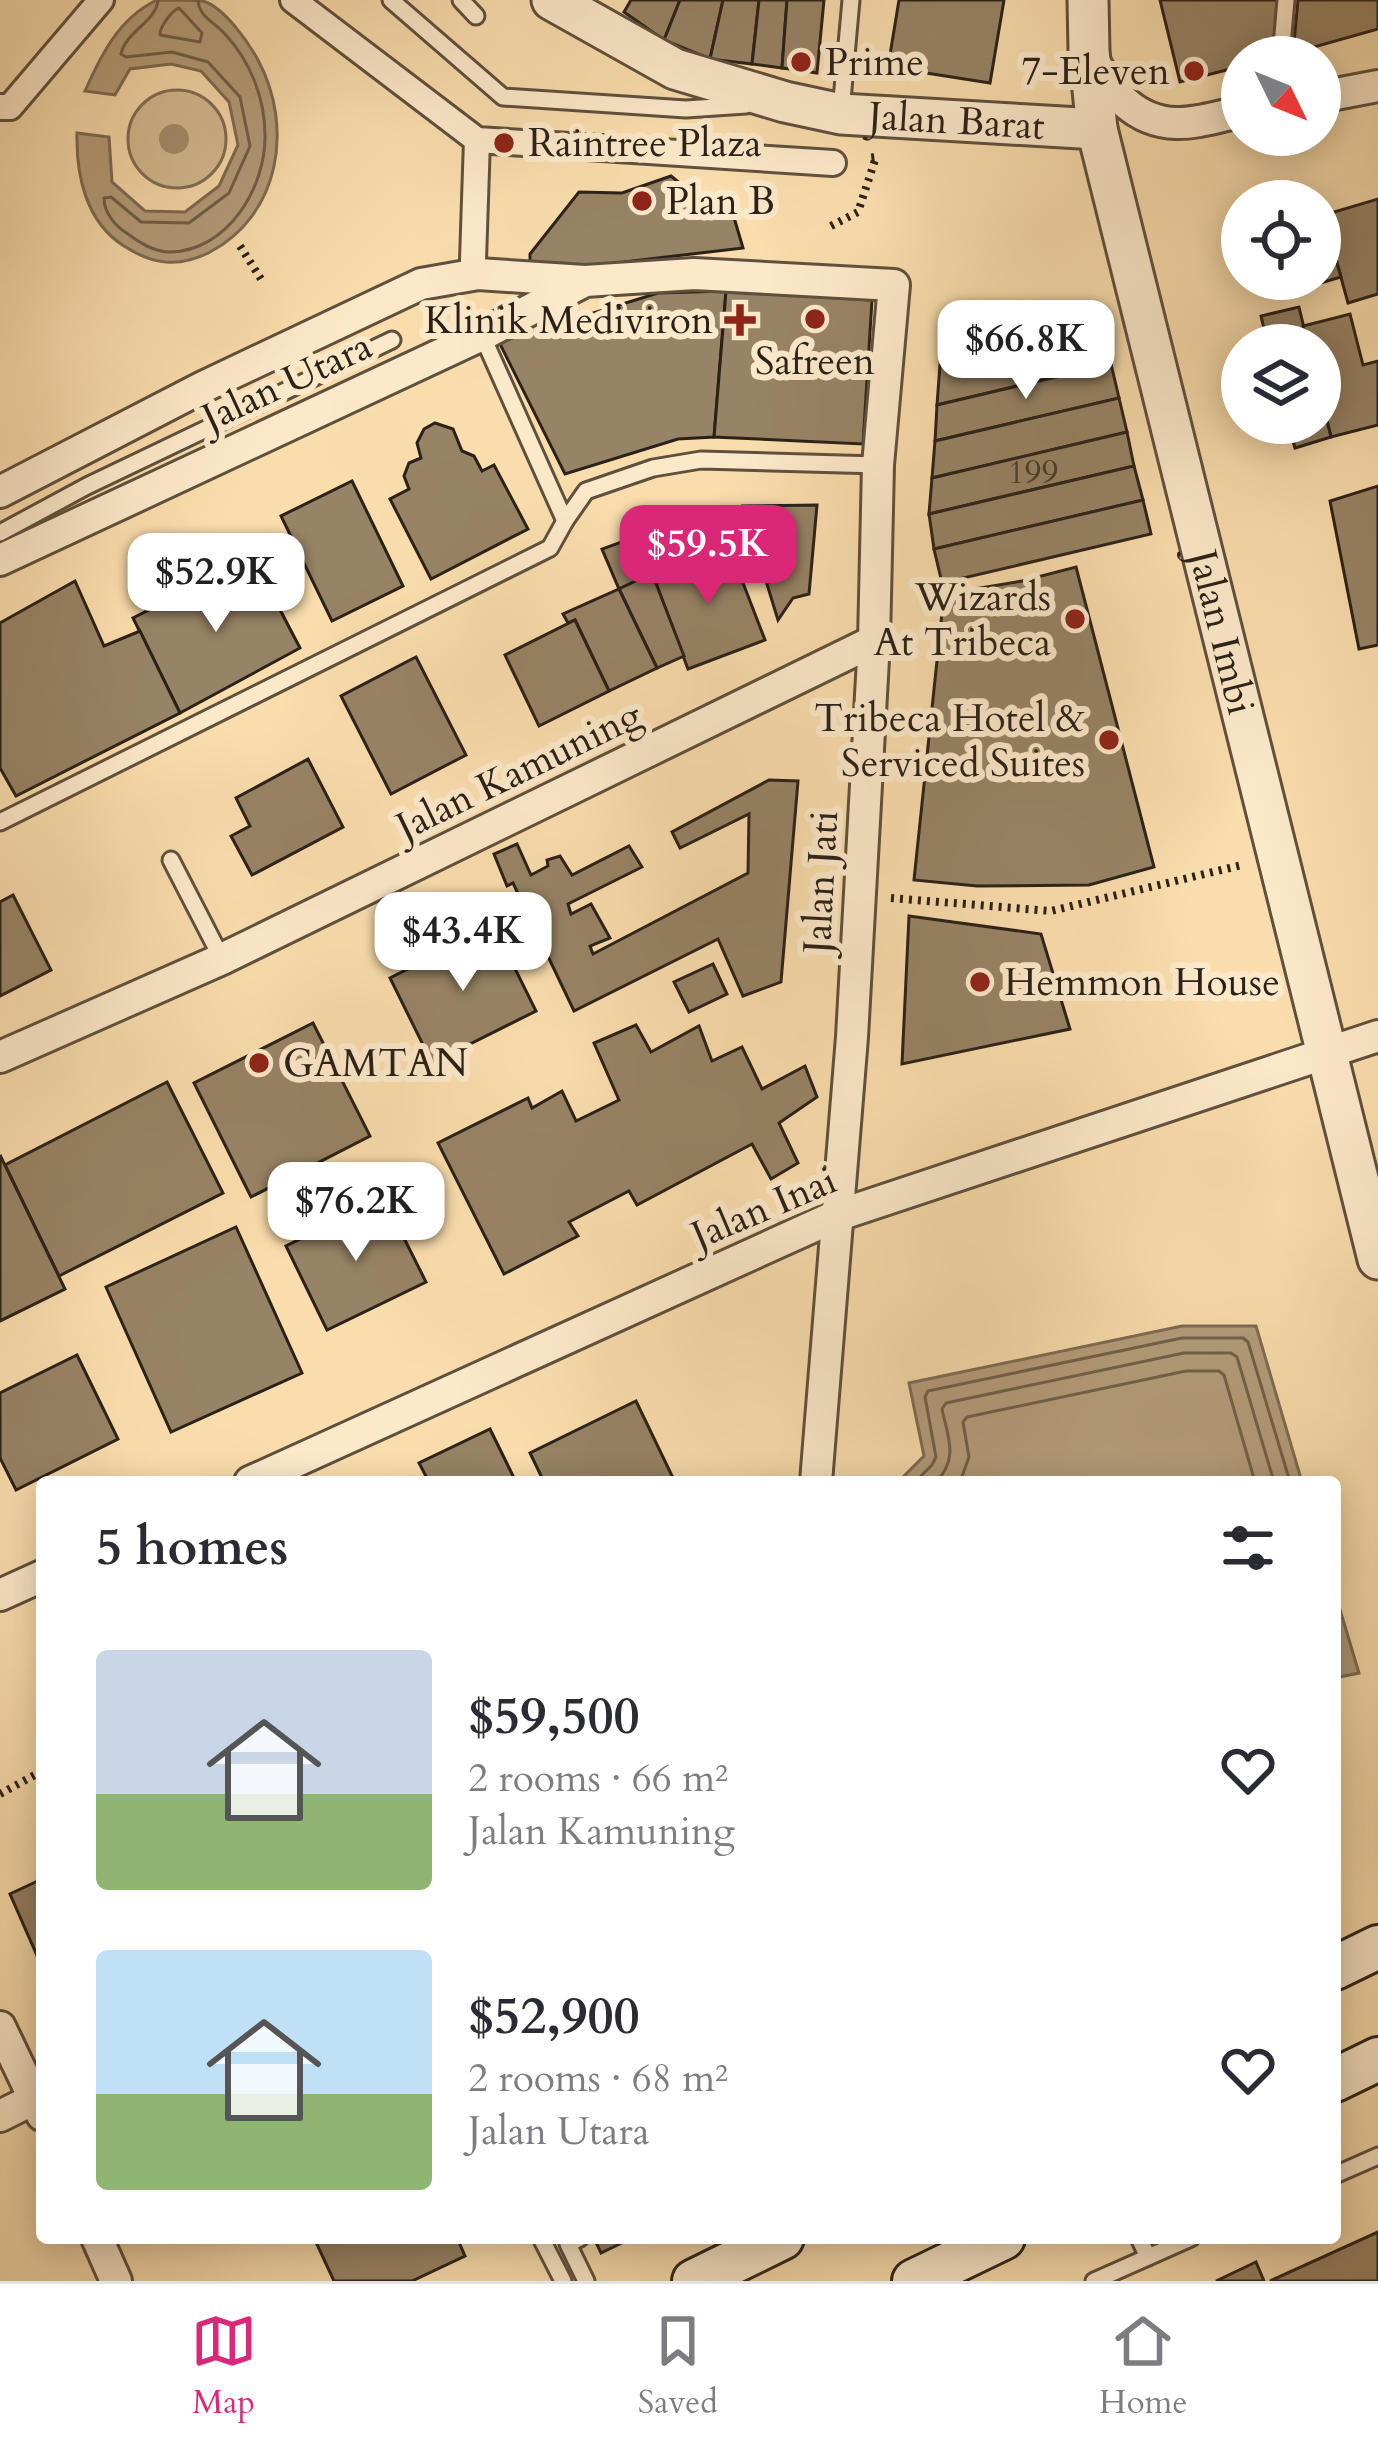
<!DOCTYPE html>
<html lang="en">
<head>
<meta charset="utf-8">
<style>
	body { margin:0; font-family:Cardo,serif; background:#f7f7f7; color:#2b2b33; height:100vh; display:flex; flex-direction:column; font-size:45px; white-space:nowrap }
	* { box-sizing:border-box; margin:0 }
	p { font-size:39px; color:#7c7c81 }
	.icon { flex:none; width:66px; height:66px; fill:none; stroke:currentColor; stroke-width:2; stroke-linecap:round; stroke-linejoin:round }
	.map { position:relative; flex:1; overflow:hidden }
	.details { position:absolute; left:36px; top:1476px; width:1305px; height:768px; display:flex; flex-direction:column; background:#fff; border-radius:12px; box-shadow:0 6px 30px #0003 }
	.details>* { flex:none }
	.needle { width:78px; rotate:133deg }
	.controls { position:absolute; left:1221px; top:36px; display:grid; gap:24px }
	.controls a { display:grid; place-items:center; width:120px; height:120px; border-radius:50%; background:#fff; box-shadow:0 6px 30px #0003; font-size:60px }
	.price { position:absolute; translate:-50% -102px; padding:0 27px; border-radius:24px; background:#fff; color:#222; font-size:39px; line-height:78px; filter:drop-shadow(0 3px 6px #0008) }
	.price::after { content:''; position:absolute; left:50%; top:72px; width:36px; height:27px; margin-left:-18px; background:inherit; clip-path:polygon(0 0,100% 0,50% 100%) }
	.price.current { background:#db2777; color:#fff }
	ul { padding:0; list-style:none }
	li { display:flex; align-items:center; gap:36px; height:300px; padding:0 60px }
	li span { display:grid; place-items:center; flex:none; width:336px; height:240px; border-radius:12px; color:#555 }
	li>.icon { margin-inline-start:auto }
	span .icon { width:144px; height:144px; fill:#fffc; stroke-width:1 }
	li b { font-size:51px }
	h2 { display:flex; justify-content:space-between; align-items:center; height:144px; padding:0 60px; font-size:51px }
	.dock { display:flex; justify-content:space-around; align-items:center; height:168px; border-top:3px solid #e1e1e2; background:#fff; font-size:33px; color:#7c7c81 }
	.dock a { display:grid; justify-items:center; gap:6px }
	.dock .current { color:#db2777 }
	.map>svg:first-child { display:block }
	.green { fill:#d7bd94; stroke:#816f56; stroke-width:3 }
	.water { fill:#b49d7a; stroke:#7d6b53; stroke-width:3 }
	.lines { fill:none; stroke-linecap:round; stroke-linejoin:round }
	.shore { stroke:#705f49; stroke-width:3 }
	.building { fill:#978365; stroke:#2b2118; stroke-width:3 }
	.service-casing { stroke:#5f503d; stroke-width:21 }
	.pedestrian-casing { stroke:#5f503d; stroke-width:30 }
	.minor-casing { stroke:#5f503d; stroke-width:36 }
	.tertiary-casing { stroke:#5f503d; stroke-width:45 }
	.secondary-casing { stroke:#2b2118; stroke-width:48 }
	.path { stroke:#2b2118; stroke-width:8; stroke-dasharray:3 6; stroke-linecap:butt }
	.service { stroke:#fce9ca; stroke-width:15 }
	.pedestrian { stroke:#fce9ca; stroke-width:24 }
	.minor { stroke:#fce9ca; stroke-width:30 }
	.tertiary { stroke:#fce9ca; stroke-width:39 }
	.secondary { stroke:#fce9ca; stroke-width:42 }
	.tree { fill:#a58f6f }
	.poi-dot { fill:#8f2418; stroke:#fce9ca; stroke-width:4.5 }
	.labels { text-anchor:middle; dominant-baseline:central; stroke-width:12; stroke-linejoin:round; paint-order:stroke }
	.number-label { font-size:33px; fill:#463a2b }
	.poi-label { font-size:39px; fill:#2b2118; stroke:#fce9ca; text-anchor:start }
	.street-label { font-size:39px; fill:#2b2118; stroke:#fce9ca }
</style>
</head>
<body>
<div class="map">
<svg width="1378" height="2281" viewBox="0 0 1378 2281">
	<rect width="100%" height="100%" fill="#faddad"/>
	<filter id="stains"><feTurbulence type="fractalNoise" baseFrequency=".00167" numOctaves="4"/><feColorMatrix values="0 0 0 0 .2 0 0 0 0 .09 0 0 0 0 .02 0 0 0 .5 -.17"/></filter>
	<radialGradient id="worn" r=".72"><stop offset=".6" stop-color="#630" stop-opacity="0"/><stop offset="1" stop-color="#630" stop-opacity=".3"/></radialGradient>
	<!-- green -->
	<circle class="green" cx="177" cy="139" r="49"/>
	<!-- water -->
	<g class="water">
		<path d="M 157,0 C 170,0 190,0 203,1 C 224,7 248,42 258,60 C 294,127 280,215 210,252 C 179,268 153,265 124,246 C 86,222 76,176 77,133 L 109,137 L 112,182 L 145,211 L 185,212 L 219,186 L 238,145 L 229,102 L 201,71 L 171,64 L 130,69 L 115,95 L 85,91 C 101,55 119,18 157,0 Z"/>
		<path d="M 1182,1326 L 1256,1326 L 1302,1482 L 898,1482 L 924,1456 L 909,1383 Z"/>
		<path d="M 1335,1593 L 1359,1673 L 1335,1678 Z"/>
	</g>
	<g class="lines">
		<!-- shore -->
		<g class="shore">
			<path d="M 158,0 C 156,22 126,31 121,54 L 126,57 L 172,52 L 208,62 L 240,97 L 250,146 L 229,193 L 189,223 L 141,222 L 111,197 L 104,198 C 104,213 115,226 128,234 C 140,243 154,252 170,252 C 228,251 266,187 265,135 C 265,98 250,61 225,34 C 214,22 199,17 198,0"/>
			<path d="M 179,8 L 202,33 L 200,42 L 160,35 C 159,28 172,10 179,8 Z"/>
			<path d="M 915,1482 L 932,1465 L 936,1457 L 925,1397 L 928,1391 L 1182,1338 L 1243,1338 L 1248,1342 L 1290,1482"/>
			<path d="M 936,1482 C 959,1458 948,1438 942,1409 L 946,1403 L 1184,1353 L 1231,1353 L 1237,1357 L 1274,1482"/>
			<path d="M 960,1482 L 969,1457 L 963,1422 L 967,1417 L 1186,1371 L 1219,1371 L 1224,1375 L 1255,1482"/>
		</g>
	</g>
	<!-- building -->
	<g class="building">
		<path d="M 631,0 L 680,0 L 664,40 L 624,12 Z"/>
		<path d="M 680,0 L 723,0 L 710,59 L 664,40 Z"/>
		<path d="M 723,0 L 759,0 L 752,64 L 710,59 Z"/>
		<path d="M 759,0 L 787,0 L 782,68 L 752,64 Z"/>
		<path d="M 787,0 L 824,0 L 817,73 L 782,68 Z"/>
		<path d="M 899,0 L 1004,0 L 990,83 L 888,67 Z"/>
		<path d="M 1160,0 L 1282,0 L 1277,57 L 1242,57 L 1242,66 L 1180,82 Z"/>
		<path d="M 1298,0 L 1378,0 L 1378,29 L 1293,53 Z"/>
		<path d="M 671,176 L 703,202 L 730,204 L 743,248 L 530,273 L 530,254 L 579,192 L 622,193 Z"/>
		<path d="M 1378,199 L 1378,294 L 1348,303 L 1324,215 Z"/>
		<path d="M 1329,237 L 1341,277 L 1304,288 L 1301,279 L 1320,279 L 1320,239 Z"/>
		<path d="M 726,291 L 714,437 L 678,439 L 565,474 L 499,342 L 658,293 Z"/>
		<path d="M 726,291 L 872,300 L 863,444 L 714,437 Z"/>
		<path d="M 1299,307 L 1308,345 L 1268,345 L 1261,316 Z"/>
		<path d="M 1350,314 L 1363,365 L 1378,361 L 1378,425 L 1331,437 L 1320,393 L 1320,345 L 1308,345 L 1303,326 Z"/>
		<path d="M 943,324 L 1087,335 L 1108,353 L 1111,364 L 937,405 Z"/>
		<path d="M 1111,364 L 1119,398 L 935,441 L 937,405 Z"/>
		<path d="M 1320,393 L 1331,437 L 1295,448 L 1288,423 L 1320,423 Z"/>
		<path d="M 1119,398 L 1127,432 L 932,478 L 935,441 Z"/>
		<path d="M 435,423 L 453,429 L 462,451 L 474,456 L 482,471 L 494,465 L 528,529 L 431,579 L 390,499 L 409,489 L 404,476 L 409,463 L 421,458 L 417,443 L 424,429 Z"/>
		<path d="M 1127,432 L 1134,466 L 929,514 L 932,478 Z"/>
		<path d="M 1134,466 L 1143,500 L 934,549 L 929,514 Z"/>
		<path d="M 352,481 L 403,586 L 332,621 L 281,516 Z"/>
		<path d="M 1378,486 L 1378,645 L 1359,649 L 1330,501 Z"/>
		<path d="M 1143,500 L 1151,534 L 942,583 L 934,549 Z"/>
		<path d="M 817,505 L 809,594 L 793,598 L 778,620 L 743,506 Z"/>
		<path d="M 715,508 L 728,544 L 619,589 L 602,549 Z"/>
		<path d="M 728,544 L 765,640 L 688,669 L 652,573 Z"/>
		<path d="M 253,558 L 300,648 L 180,713 L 133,618 Z"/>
		<path d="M 1076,567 L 1154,867 L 1089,885 L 977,886 L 914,880 L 944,594 L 1022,581 Z"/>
		<path d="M 652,573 L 684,656 L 657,668 L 619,589 Z"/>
		<path d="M 75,581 L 104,646 L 140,631 L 180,713 L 16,796 L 0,768 L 0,623 Z"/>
		<path d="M 619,589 L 657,668 L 609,691 L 575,620 L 568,623 L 563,614 Z"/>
		<path d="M 575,620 L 609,691 L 539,726 L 505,655 Z"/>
		<path d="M 416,657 L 466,755 L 391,794 L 341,696 Z"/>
		<path d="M 308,759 L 343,827 L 252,875 L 231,836 L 250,826 L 236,798 Z"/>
		<path d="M 769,780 L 798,781 L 781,982 L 743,996 L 718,939 L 574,1011 L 513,883 L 507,886 L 494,854 L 517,844 L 531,875 L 548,866 L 547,860 L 560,856 L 572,875 L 629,846 L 642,867 L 568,904 L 571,914 L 591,904 L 610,938 L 590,946 L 593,954 L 748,873 L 749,814 L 680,848 L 672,832 Z"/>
		<path d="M 13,895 L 51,970 L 0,996 L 0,902 Z"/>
		<path d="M 909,916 L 1041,934 L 1070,1029 L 902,1064 Z"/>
		<path d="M 494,926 L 536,1011 L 432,1063 L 390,978 Z"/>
		<path d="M 713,964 L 727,994 L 689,1012 L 674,982 Z"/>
		<path d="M 313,1023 L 370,1136 L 251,1197 L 194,1083 Z"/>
		<path d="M 636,1025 L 651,1052 L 699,1026 L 712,1061 L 742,1047 L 762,1089 L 805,1066 L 817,1097 L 779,1123 L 798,1163 L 771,1179 L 752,1144 L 637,1205 L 629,1191 L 569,1222 L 578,1236 L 504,1274 L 438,1143 L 528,1098 L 532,1108 L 562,1091 L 576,1121 L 619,1100 L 594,1043 Z"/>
		<path d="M 167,1082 L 223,1193 L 59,1276 L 5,1165 Z"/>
		<path d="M 0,1155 L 65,1289 L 0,1321 Z"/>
		<path d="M 384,1198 L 426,1282 L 327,1330 L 286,1246 Z"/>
		<path d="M 236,1227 L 302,1373 L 171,1432 L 106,1287 Z"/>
		<path d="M 77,1355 L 118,1439 L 16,1490 L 0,1458 L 0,1393 Z"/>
		<path d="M 636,1401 L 675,1482 L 544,1482 L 530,1453 Z"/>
		<path d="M 490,1429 L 516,1482 L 429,1482 L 419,1463 Z"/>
		<path d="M 42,1879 L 42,1967 L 10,1894 Z"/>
		<path d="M 1378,2232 L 1378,2281 L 1270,2281 Z"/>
		<path d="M 314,2238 L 457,2238 L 465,2256 L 412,2281 L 334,2281 Z"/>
		<path d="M 594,2238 L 632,2238 L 601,2253 Z"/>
		<path d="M 1256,2262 L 1264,2281 L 1216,2281 Z"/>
	</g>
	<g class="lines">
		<defs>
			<g id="service">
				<path d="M 391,0 L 503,97 L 686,109 L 746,105"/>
				<path d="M 461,0 L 476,16"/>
				<path d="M 1281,57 L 1286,0"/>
				<path d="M 841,111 L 851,0"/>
				<path d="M 482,335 L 565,521 L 586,491 L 653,468 L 701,460 L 878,465"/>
				<path d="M 0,533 L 87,486 L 392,340"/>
				<path d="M 0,822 L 550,548 L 565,521"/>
				<path d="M 171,860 L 222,959"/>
				<path d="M 1335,2175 L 1378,2156"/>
				<path d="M 541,2238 L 563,2281"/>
				<path d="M 580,2238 L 568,2244 L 586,2281"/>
				<path d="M 1139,2238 L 1148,2257"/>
				<path d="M 1094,2281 L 1191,2238"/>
			</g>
			<g id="pedestrian">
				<path d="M 293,0 L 477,140 L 833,163"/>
				<path d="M 0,107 L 10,107 L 101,0"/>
				<path d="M 473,260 L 477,140"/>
			</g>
			<g id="minor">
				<path d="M 1091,56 C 1109,90 1134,122 1176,123 C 1197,124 1222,115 1242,112"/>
				<path d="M 1320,97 L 1378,86"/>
				<path d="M 0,492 L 203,387 L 421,284 L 478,274 L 585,281"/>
				<path d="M 0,560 L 482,335 L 585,281 L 694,274 L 894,285 L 878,465 L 874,641 L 852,1037 L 816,1482"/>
				<path d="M 0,1057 L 222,959 L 874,641"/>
				<path d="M 250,1482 L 836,1216 L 1378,1036"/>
				<path d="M 0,1595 L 42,1576"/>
				<path d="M 0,2027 L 42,2115"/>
				<path d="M 0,2116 L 42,2095"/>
				<path d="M 97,2238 L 116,2281"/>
			</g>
			<g id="tertiary">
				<path id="s1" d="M 552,0 L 675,69 L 785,102 L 841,114 L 1097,129"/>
				<path id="s2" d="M 1088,0 L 1089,51 L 1097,129 L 1378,1259"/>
			</g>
			<g id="secondary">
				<path d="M 1335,1968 L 1378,1947"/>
				<path d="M 1335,2080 L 1378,2059"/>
				<path d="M 694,2281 L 782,2238"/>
				<path d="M 914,2281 L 1003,2238"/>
			</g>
		</defs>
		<!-- service casing -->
		<use href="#service" class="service-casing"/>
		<!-- pedestrian casing -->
		<use href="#pedestrian" class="pedestrian-casing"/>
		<!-- minor casing -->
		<use href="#minor" class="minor-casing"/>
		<!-- tertiary casing -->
		<use href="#tertiary" class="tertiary-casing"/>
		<!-- secondary casing -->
		<use href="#secondary" class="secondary-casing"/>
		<!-- path -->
		<g class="path">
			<path d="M 831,226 L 858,212 L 876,157 L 868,158"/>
			<path d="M 240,246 L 261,279"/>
			<path d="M 891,898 L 1051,911 L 1242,865"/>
			<path d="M 0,1794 L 42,1771"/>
		</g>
		<!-- service -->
		<use href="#service" class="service"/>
		<!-- pedestrian -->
		<use href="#pedestrian" class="pedestrian"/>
		<!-- minor -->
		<use href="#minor" class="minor"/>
		<!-- tertiary -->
		<use href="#tertiary" class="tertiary"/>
		<!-- secondary -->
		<use href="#secondary" class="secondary"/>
	</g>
	<!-- trees -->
	<circle class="tree" cx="174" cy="139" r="15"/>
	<!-- markers -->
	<g class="poi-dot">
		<circle cx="801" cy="62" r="12"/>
		<circle cx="1194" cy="71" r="12"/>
		<circle cx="504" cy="143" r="12"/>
		<circle cx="642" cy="201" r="12"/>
		<circle cx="815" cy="319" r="12"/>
		<path d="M734 302h12v12h12v12h-12v12h-12v-12h-12v-12h12z"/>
		<circle cx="1075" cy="619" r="12"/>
		<circle cx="1109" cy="740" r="12"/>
		<circle cx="980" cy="982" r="12"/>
		<circle cx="259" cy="1063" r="12"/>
	</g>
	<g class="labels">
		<!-- number labels -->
		<g class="number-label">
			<text x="1033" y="472">199</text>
		</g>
		<!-- poi labels -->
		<g class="poi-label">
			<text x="825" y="62">Prime</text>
			<text x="1170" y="71" text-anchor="end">7-Eleven</text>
			<text x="528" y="143">Raintree Plaza</text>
			<text x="666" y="201">Plan B</text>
			<text x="713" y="320" text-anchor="end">Klinik Mediviron</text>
			<text x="815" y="361" text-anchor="middle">Safreen</text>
			<text x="1051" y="597" text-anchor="end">Wizards<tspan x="1051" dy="45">At Tribeca</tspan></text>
			<text x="1085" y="718" text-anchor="end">Tribeca Hotel &amp;<tspan x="1085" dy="45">Serviced Suites</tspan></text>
			<text x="1004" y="982">Hemmon House</text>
			<text x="283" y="1063">GAMTAN</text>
		</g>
		<!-- street labels -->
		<g class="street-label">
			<text stroke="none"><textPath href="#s1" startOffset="429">Jalan Barat</textPath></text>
			<text transform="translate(287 382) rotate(-25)">Jalan Utara</text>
			<text stroke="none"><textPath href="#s2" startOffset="648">Jalan Imbi</textPath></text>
			<text transform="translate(519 771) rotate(-26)">Jalan Kamuning</text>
			<text transform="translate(821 882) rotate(-87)">Jalan Jati</text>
			<text transform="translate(764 1208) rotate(-23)">Jalan Inai</text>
		</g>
	</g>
	<rect width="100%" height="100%" filter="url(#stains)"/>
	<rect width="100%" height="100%" fill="url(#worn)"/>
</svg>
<div class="controls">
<a><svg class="needle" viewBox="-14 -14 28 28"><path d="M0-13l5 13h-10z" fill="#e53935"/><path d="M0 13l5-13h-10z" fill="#7c7c81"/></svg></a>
<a><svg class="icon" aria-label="locate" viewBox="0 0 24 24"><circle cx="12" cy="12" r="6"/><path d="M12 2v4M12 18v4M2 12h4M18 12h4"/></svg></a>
<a><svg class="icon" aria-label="layers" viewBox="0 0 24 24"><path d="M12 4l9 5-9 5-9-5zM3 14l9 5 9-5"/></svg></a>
</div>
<b class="price" style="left:1026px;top:402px">$66.8K</b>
<b class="price current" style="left:708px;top:607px">$59.5K</b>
<b class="price" style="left:216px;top:635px">$52.9K</b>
<b class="price" style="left:463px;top:994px">$43.4K</b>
<b class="price" style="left:356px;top:1264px">$76.2K</b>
<section class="details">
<h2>5 homes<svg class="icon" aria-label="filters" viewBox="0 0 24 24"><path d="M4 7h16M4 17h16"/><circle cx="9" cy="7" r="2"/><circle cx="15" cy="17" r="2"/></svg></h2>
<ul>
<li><span style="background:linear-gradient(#c9d6e8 60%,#8fb573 0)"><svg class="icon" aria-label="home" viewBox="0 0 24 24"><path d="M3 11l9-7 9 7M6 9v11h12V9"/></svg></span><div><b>$59,500</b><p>2 rooms · 66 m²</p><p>Jalan Kamuning</p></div><svg class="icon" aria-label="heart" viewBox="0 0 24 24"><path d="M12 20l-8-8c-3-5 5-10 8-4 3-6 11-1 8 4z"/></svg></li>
<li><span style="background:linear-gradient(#bfe0f5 60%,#8fb573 0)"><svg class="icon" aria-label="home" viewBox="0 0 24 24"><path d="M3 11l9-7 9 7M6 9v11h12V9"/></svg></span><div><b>$52,900</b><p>2 rooms · 68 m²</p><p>Jalan Utara</p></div><svg class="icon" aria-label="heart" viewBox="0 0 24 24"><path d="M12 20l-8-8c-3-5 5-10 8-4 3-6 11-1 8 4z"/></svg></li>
</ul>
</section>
</div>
<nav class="dock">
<a class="current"><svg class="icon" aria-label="map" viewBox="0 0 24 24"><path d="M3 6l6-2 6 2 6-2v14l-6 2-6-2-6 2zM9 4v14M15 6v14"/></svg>Map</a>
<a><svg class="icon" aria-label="saved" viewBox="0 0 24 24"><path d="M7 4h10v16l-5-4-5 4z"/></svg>Saved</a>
<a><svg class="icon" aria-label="home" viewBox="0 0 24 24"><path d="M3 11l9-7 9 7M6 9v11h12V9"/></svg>Home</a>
</nav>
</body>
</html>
